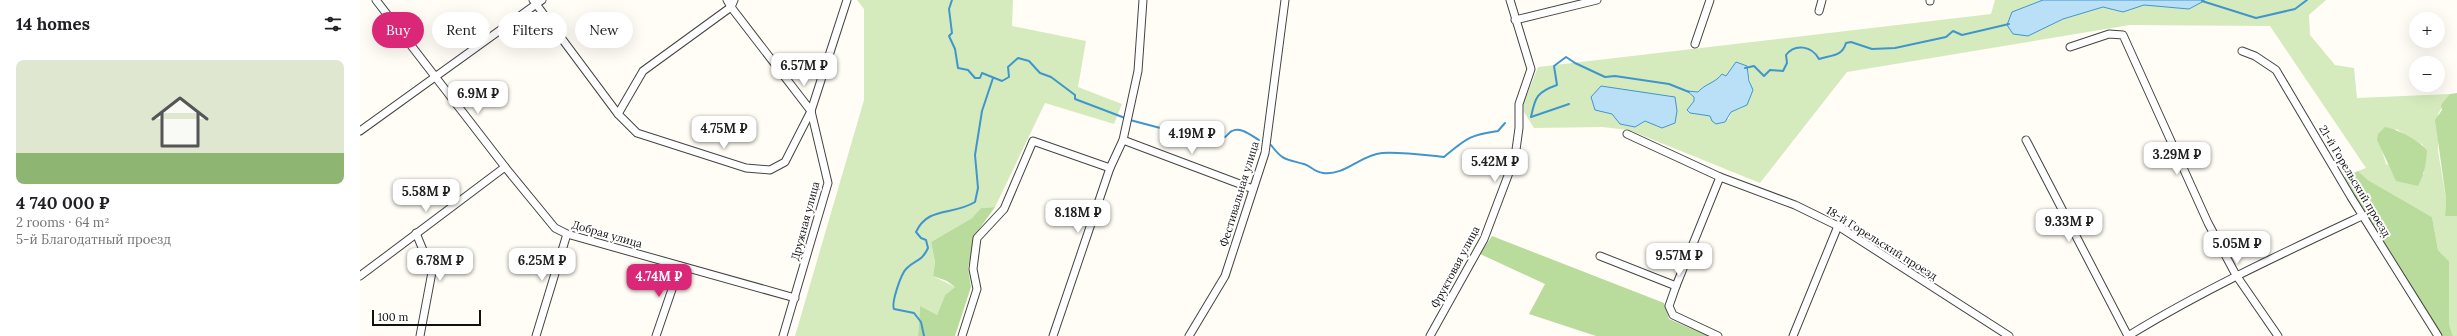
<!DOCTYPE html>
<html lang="en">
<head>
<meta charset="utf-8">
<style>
	body { margin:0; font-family:Lora,serif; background:#f6f6f6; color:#202124; height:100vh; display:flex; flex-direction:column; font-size:15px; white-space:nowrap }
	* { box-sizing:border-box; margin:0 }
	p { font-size:13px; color:#757577 }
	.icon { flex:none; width:22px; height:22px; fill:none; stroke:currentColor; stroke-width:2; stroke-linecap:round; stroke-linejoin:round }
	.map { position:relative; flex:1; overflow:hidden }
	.drawer { display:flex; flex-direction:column; background:#fff; width:360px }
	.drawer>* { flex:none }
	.top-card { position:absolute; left:12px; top:12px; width:380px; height:36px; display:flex; gap:8px }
	.fabs { position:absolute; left:2049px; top:12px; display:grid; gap:8px }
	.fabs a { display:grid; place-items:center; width:36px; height:36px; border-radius:50%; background:#fff; box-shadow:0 4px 16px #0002; font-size:20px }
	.scale { position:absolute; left:12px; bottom:10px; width:109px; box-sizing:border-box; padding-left:4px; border:2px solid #111; border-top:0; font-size:11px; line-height:14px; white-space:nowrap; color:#111; -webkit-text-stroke:3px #fff; paint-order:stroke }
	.price { position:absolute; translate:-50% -34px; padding:0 9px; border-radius:8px; background:#fff; color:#222; font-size:13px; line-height:26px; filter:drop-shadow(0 1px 2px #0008) }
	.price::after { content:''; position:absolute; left:50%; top:24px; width:12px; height:9px; margin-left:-6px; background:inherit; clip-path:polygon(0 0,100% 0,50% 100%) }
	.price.active { background:#db2777; color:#fff }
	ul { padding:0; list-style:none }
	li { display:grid; align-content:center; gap:8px; height:212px; padding:0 16px }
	li span { display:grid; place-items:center; height:124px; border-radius:8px; color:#555 }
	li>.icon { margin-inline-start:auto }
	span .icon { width:72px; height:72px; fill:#fffc; stroke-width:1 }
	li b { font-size:17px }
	h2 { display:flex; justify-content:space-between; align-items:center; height:48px; padding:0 16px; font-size:17px }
	.chip { padding:0 14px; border-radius:18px; background:#fff; box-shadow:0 4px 16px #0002; font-size:14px; line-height:36px }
	.chip.active { background:#db2777; color:#fff }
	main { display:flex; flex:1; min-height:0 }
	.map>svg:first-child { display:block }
	.green { fill:#d5ebbd; fill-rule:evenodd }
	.forest { fill:#b9dc9c }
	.water { fill:#b9e0f7; stroke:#3f96cf }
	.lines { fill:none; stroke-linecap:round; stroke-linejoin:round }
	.stream { stroke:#3f96cf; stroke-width:2 }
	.minor-casing { stroke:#444; stroke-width:9 }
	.minor { stroke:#fff; stroke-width:7 }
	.labels { text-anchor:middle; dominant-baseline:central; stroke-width:4; stroke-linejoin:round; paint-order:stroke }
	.street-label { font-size:11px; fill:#111; stroke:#fff }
</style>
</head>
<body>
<main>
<section class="drawer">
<h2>14 homes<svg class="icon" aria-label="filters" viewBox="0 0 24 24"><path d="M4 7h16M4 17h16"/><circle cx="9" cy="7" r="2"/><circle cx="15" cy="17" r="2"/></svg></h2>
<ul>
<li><span style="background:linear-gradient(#dfe7d0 75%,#8fb573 0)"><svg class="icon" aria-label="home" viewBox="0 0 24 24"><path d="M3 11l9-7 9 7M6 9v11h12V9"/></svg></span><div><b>4 740 000 ₽</b><p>2 rooms · 64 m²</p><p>5-й Благодатный проезд</p></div></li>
</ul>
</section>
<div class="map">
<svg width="2097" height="336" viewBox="0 0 2097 336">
	<rect width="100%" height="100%" fill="#fffdf5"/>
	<!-- green -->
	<g class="green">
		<path d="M 497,0 L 653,0 L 652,26 L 726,41 L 718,87 L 762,104 L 754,124 L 685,103 L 635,207 L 621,208 L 612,218 L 571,242 L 575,262 L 573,276 L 595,287 L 585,295 L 577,315 L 560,307 L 558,336 L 435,336 L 504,100 L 504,9 Z"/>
		<path d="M 1635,0 L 1683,0 L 1668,36 L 1703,19 L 1743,7 L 1763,12 L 1784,5 L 1829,9 L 1844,0 L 1966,0 L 1949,15 L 1950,35 L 1975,65 L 1994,68 L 1997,98 L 2090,94 L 2078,114 L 2078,151 L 2086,198 L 2085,215 L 2097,216 L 2097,336 L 2093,336 L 2089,324 L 2089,261 L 2078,250 L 2072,217 L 2008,180 L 1998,171 L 2006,168 L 1910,26 L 1770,25 L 1487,72 L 1400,183 L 1269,130 L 1242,127 L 1174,128 L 1164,112 L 1164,102 L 1178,67 L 1631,14 ZM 1387,66 L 1391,85 L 1382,108 L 1371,112 L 1369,119 L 1330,113 L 1327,110 L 1334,101 L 1334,97 L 1327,92 L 1338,92 C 1347,85 1355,83 1362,74 L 1366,76 ZM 1252,114 L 1315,123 L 1302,128 L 1285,121 L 1260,124 ZM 2036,129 L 2063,145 C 2066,159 2063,162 2064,174 L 2026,164 L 2020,144 Z"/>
	</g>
	<!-- forest -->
	<g class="forest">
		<path d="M 2097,93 L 2097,216 L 2085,216 L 2086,198 L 2075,120 L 2082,110 L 2081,105 L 2090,94 Z"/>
		<path d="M 2025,127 C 2037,129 2061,141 2067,151 C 2066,164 2064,175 2058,186 L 2036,181 L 2017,140 L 2018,134 Z"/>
		<path d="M 1998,171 L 2008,180 L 2072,217 L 2078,250 L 2089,261 L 2089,324 L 2093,336 L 2083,336 L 1983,178 Z"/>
		<path d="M 635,207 L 615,235 L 608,268 L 611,287 L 595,336 L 558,336 L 560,306 L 577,315 L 585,295 L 595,287 L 587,281 L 573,276 L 575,262 L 571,242 L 612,218 L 621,208 Z"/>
		<path d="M 1132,236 L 1304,303 L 1309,319 L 1348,336 L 1236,336 L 1169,314 L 1185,284 L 1120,254 Z"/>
	</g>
	<!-- water -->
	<g class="water">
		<path d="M 1683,0 L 1844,0 L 1844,1 L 1829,9 L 1784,5 L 1763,12 L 1743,7 L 1703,19 L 1668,36 L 1653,34 L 1647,25 L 1652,12 Z"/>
		<path d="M 1376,62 L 1387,66 L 1389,81 L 1393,90 L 1387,105 L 1371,112 L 1365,122 L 1356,124 L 1352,121 L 1350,116 L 1330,113 L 1327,110 L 1334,101 L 1334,97 L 1327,91 L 1338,92 C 1346,83 1354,84 1362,74 L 1366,76 Z"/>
		<path d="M 1241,86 L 1315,97 L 1317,111 L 1315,123 L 1302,128 L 1285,121 L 1275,127 L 1260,124 L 1252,114 L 1235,110 L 1231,97 Z"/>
	</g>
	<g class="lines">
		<!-- stream -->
		<g class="stream">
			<path d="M 592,0 L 589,9 L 592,33 L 589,36 L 595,49 L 598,68 L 608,70 L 615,78 L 620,78 L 622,73 L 642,81 L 649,77 L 648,67 L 658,58 L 669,61 L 680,73 L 691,77 L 715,95 L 715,99 L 765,118"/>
			<path d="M 1842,1 L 1896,18 L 1935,9 L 1947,0"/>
			<path d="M 1385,68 L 1394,66 L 1404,76 L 1410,70 L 1423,71 L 1427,63 L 1426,55 C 1435,43 1452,46 1459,59 C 1471,55 1482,57 1486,43 L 1491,42 L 1512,49 L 1535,48 L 1586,37 L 1593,31 L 1602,35 L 1649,24"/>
			<path d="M 1171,117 C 1175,97 1177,92 1197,85 L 1194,66 L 1206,57 L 1215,63 L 1245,77 L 1255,76 L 1309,84 L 1329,92"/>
			<path d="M 1171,117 L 1209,104"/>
			<path d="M 770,120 L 804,129 L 810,133 L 822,129 L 837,135 L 865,137 C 868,135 869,132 872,131 C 880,126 892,136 899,140"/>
			<path d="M 911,145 C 923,161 926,159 944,164 C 951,166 954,172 963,173 C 985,176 1000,155 1022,153 C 1043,152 1064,155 1084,157 C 1106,139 1109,135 1138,131 L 1145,123"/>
			<path d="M 564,336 L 561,322 L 554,313 L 534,309 C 531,303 541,274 546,269 C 555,259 561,263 568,248 L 566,240 L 561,238 L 556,232 C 568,206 592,216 615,202 L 618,188 L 615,155 L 622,111 L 633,78"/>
		</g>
		<defs>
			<g id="minor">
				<path d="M 16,0 L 145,167 L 195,228 L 207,234 L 435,298"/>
				<path d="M 173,0 L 258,114 L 283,71 L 371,7 L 367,0"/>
				<path d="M 374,0 L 371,7 L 451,111 L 487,0"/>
				<path d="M 1570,1 L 1570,0"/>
				<path d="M 1459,11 L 1462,0"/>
				<path d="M 1155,20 L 1237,0"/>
				<path d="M 1335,44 L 1350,0"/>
				<path d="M 1710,47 L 1749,34 L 1763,35 L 1848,223 L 1876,275 L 1918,336"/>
				<path d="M 1882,51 L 1895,56 L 1916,70 L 1991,197 L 2078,336"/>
				<path d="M 258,114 L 277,133 L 386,168 L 410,170 L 425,162 L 451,111"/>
				<path d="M 0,131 L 182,0"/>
				<path d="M 1267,134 L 1360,177 L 1435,205 L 1478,226 L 1649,336"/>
				<path d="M 763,140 L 893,189"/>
				<path d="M 1666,140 L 1768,336 C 1843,290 1923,253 2002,216"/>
				<path d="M 56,233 L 72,272 L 60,336"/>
				<path d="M 1240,256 L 1316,286 L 1309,306 L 1313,315 L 1358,336"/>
				<path d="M 0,276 L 145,167"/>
				<path d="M 1316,286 L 1360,177"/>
				<path d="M 176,336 L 207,234"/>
				<path d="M 296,336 L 320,266"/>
				<path d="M 423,336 L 468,183 L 451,111"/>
				<path d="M 602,336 L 617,289 L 613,269 L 617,238 L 644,209 L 673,141 L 750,168"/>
				<path d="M 693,336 L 750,168 L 763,140 L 778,71 L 783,0"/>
				<path d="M 829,336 L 865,276 L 905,153 L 925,0"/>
				<path d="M 1070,336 L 1124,239 L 1155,157 L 1159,128 L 1159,104 L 1171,69 L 1150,0"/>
				<path d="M 1433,336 L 1478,226"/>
			</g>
		</defs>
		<!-- minor casing -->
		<use href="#minor" class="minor-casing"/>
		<!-- minor -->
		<use href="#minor" class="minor"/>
	</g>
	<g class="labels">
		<!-- street labels -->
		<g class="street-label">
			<text transform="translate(1995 181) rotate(59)">21-й Горельский проезд</text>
			<text transform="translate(879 194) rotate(-73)">Фестивальная улица</text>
			<text transform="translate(445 221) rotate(-75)">Дружная улица</text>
			<text transform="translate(247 234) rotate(16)">Добрая улица</text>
			<text transform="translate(1522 243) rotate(32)">18-й Горельский проезд</text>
			<text transform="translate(1095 267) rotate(-62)">Фруктовая улица</text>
		</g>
	</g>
</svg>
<div class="fabs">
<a>+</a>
<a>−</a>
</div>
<div class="scale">100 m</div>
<b class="price" style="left:444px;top:87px">6.57M ₽</b>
<b class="price" style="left:118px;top:115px">6.9M ₽</b>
<b class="price" style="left:364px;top:150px">4.75M ₽</b>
<b class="price" style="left:832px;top:155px">4.19M ₽</b>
<b class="price" style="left:1817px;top:176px">3.29M ₽</b>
<b class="price" style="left:1135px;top:183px">5.42M ₽</b>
<b class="price" style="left:66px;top:213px">5.58M ₽</b>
<b class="price" style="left:718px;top:234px">8.18M ₽</b>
<b class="price" style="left:1709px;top:243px">9.33M ₽</b>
<b class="price" style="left:1877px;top:265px">5.05M ₽</b>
<b class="price" style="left:1319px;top:277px">9.57M ₽</b>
<b class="price" style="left:80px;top:282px">6.78M ₽</b>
<b class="price" style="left:182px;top:282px">6.25M ₽</b>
<b class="price active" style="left:299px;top:298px">4.74M ₽</b>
<div class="top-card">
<a class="chip active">Buy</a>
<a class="chip">Rent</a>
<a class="chip">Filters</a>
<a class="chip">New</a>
</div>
</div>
</main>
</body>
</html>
